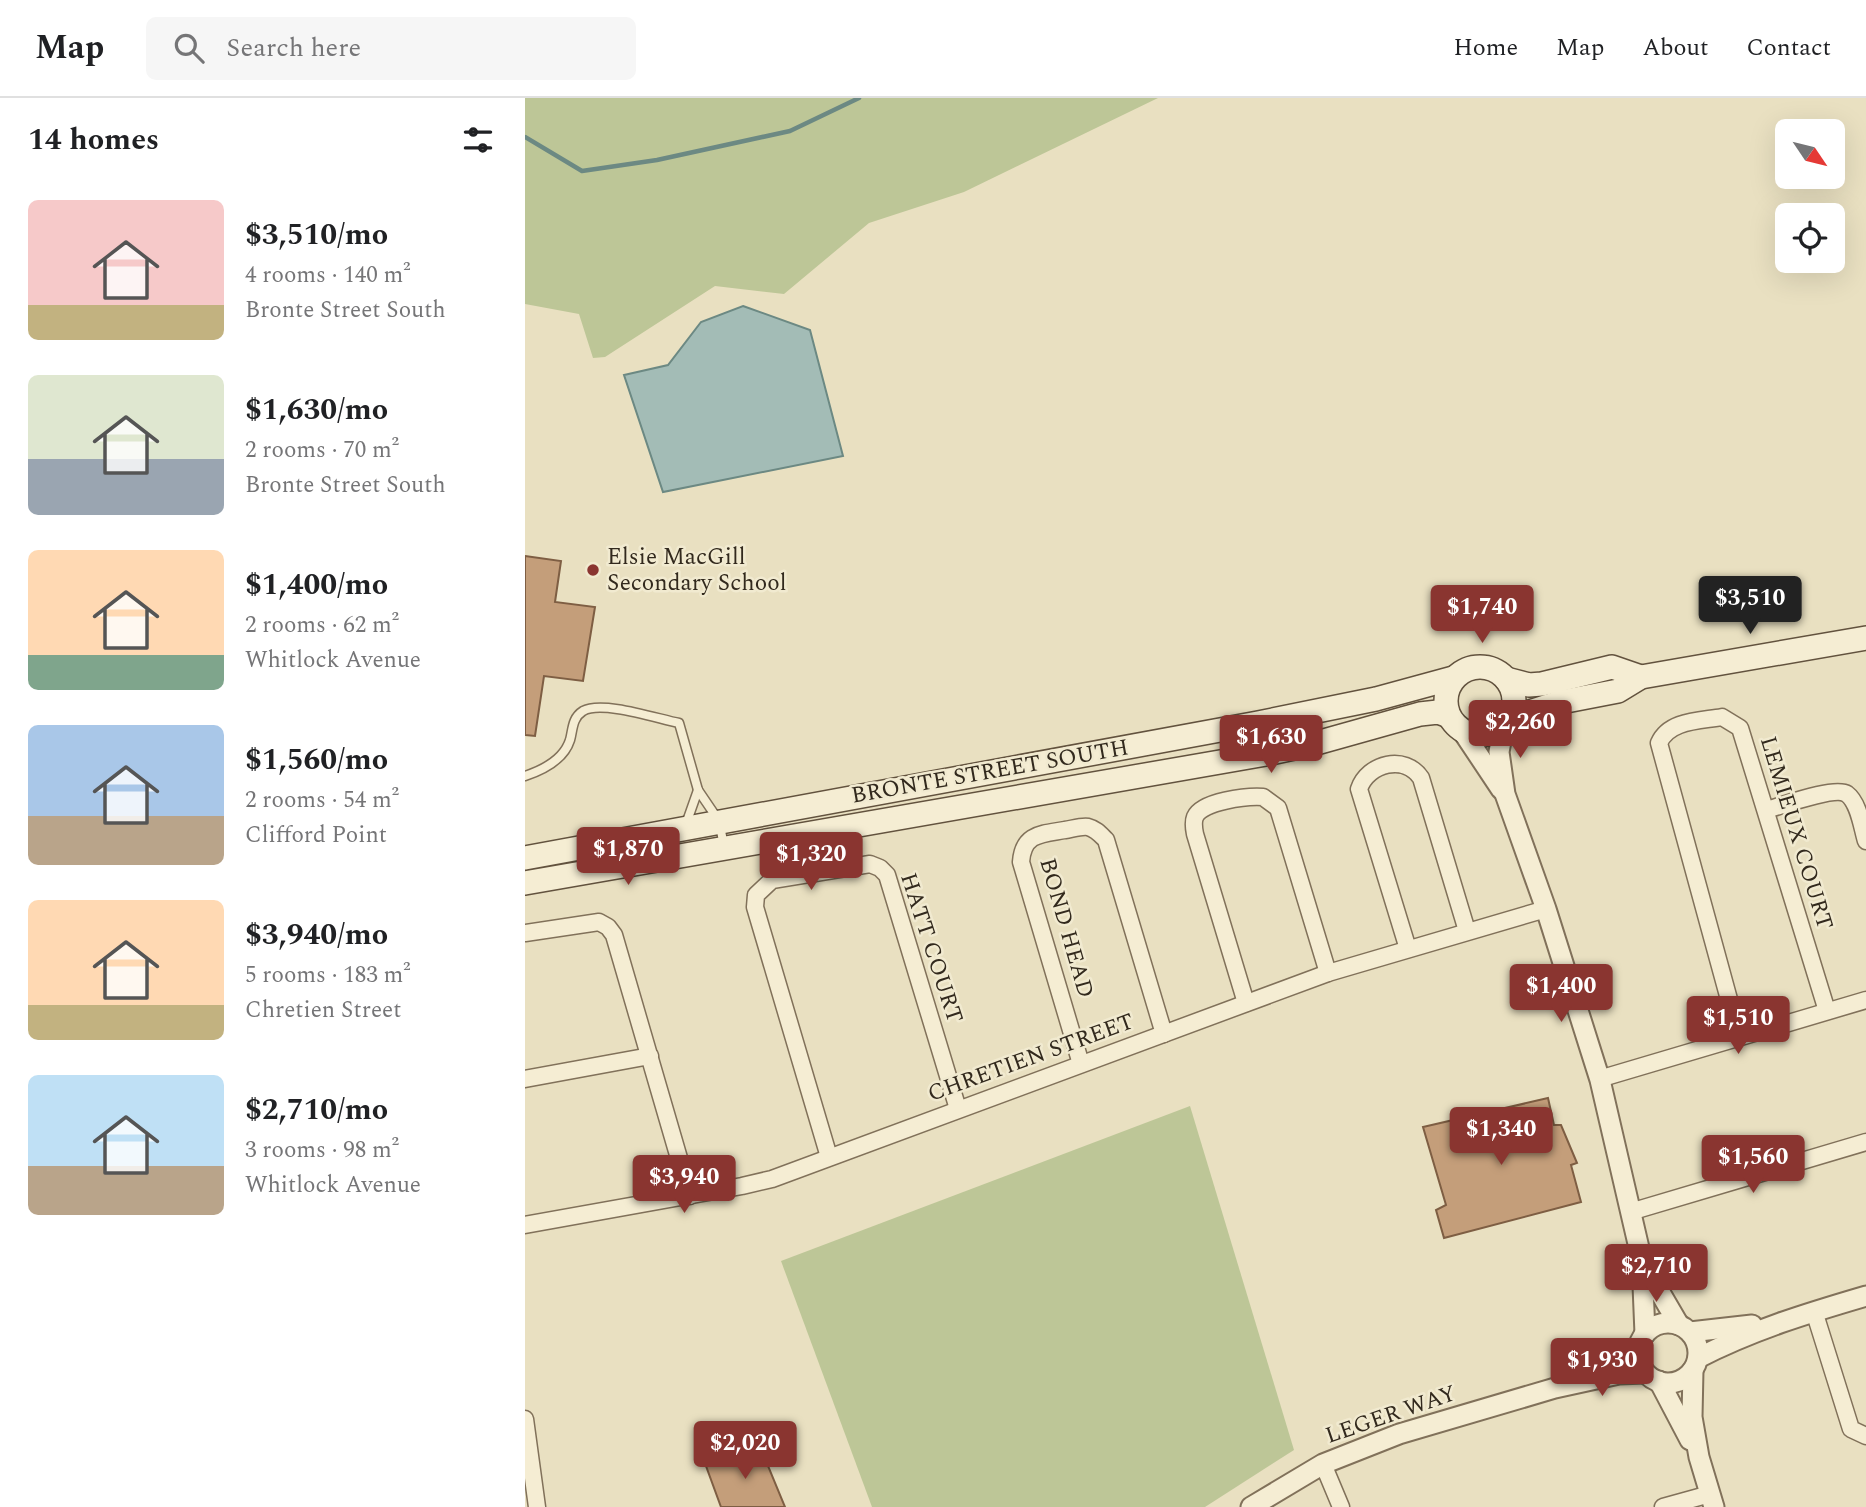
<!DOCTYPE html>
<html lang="en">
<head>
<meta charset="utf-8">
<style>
	body { margin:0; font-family:Spectral,serif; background:#f6f6f6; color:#202124; height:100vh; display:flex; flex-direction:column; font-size:26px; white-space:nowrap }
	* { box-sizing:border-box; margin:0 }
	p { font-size:23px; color:#757577 }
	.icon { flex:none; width:38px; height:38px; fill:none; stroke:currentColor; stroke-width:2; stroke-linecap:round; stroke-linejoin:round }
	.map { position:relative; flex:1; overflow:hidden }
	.sheet { display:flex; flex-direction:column; background:#fff; width:525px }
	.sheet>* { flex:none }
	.needle { width:46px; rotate:125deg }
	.fabs { position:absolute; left:1250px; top:21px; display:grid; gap:14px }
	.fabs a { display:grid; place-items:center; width:70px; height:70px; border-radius:10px; background:#fff; box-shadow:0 7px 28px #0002; font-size:35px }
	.price { position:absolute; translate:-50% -60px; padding:0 16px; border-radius:7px; background:#8a3530; color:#fff; font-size:23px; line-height:46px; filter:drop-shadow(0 2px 4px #0008) }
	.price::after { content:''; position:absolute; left:50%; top:42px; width:21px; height:16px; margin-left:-10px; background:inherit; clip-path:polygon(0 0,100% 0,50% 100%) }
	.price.on { background:#222; color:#fff }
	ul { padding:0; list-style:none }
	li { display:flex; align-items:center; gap:21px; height:175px; padding:0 28px }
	li span { display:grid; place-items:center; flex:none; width:196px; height:140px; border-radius:10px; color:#555 }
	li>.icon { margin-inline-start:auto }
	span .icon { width:84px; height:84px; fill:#fffc; stroke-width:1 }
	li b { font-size:30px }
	h2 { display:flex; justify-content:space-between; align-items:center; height:84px; padding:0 28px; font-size:30px }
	header { display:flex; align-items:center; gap:42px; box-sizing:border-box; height:98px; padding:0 35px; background:#fff; border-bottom:2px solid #e0e0e0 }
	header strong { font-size:33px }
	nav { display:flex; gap:38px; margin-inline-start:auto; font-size:24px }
	.search { width:490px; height:63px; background:#f6f6f6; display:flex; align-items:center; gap:18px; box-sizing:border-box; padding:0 24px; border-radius:10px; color:#757577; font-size:26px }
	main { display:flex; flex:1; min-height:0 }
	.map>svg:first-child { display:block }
	.green { fill:#bdc697 }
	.water { fill:#a3bcb6; stroke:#6c8983; stroke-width:2 }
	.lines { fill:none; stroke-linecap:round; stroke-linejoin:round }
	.stream { stroke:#6c8983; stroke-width:4.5 }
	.building { fill:#c49e7a; stroke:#7e5e43; stroke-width:2 }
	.service-casing { stroke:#81715a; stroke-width:11 }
	.minor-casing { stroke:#81715a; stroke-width:19 }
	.tertiary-casing { stroke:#81715a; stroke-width:23 }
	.secondary-casing { stroke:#62523e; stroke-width:26 }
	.service { stroke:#f5edd3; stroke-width:8 }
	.minor { stroke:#f5edd3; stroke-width:16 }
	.tertiary { stroke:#f5edd3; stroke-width:19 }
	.secondary { stroke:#f5edd3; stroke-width:23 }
	.poi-dot { fill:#8a3530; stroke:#f1ead0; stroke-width:2.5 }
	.labels { text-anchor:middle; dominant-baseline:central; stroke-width:5; stroke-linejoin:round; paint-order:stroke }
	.poi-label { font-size:23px; fill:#32291d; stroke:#f1ead0; text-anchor:start }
	.street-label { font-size:23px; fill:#32291d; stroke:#f1ead0 }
</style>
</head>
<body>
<header>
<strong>Map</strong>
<div class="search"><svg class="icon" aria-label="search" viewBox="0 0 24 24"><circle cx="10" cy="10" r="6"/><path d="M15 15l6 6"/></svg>Search here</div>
<nav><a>Home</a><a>Map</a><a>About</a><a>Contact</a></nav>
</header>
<main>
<section class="sheet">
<h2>14 homes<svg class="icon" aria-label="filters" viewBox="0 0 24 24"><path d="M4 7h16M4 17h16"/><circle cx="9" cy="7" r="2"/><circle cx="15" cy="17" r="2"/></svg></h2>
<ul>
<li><span style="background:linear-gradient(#f6c9c9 75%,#c2b280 0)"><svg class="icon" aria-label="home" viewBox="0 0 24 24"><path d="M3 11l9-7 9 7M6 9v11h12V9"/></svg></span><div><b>$3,510/mo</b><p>4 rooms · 140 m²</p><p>Bronte Street South</p></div></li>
<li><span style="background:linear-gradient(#dfe7d0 60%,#9aa5b1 0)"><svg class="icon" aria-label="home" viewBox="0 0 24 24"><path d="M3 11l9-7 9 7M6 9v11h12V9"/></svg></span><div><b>$1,630/mo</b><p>2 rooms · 70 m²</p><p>Bronte Street South</p></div></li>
<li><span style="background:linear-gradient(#ffd9b3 75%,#7fa58c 0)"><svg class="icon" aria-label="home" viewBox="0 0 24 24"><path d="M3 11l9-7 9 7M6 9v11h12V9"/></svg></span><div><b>$1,400/mo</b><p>2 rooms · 62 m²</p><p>Whitlock Avenue</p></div></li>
<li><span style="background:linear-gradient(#a9c7e8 65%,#b9a48a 0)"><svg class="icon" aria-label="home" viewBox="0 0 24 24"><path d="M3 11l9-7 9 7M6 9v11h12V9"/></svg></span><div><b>$1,560/mo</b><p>2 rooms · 54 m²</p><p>Clifford Point</p></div></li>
<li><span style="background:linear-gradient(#ffd9b3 75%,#c2b280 0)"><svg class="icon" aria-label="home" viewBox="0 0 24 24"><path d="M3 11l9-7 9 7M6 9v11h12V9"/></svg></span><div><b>$3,940/mo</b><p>5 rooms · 183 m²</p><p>Chretien Street</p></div></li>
<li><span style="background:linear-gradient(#bfe0f5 65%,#b9a48a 0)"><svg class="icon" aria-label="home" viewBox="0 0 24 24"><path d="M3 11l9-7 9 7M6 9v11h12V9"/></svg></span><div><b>$2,710/mo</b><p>3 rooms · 98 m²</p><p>Whitlock Avenue</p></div></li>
</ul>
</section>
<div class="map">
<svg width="1341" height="1409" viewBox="0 0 1341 1409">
	<rect width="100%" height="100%" fill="#e9e0c1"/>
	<!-- green -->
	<g class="green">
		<path d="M 0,0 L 633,0 L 439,94 L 344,125 L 259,196 L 190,188 L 80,259 L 68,260 L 54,216 L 0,206 Z"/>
		<path d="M 665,1008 L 769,1352 L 680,1409 L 347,1409 L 256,1163 Z"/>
	</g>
	<!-- water -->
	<path class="water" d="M 218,208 L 285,232 L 318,358 L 138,394 L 99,277 L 143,267 L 176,224 Z"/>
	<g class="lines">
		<!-- stream -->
		<path class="stream" d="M 0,39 L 57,73 L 132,62 L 265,33 L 334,0"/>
	</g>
	<!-- building -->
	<g class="building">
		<path d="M 0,458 L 36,463 L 30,504 L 70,509 L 58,583 L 19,578 L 10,638 L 0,637 Z"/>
		<path d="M 1023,1000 L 1029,1027 L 1036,1027 L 1052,1065 L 1046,1067 L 1056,1104 L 919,1140 L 911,1112 L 921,1107 L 898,1029 Z"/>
		<path d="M 234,1346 L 260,1409 L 196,1409 L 181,1368 Z"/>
	</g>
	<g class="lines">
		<defs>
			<g id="service">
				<path d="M 0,678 C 18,672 39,661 45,642 C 48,631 47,620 58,613 C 77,602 133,621 154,625 L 173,692 L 194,723 L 199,748"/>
				<path d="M 161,726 L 173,692"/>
			</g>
			<g id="minor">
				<path d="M 1241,712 C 1256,708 1310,688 1322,696 C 1334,705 1337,730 1341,743"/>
				<path d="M 0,835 L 74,824 L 83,829 L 89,837 L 165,1098"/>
				<path d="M 883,851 L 834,691 C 843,665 880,656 896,680 L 942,833"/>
				<path d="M 721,905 L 670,736 C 669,731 668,724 670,719 C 677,703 722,698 738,699 L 753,710 L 803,875"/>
				<path d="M 1214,938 L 1134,645 C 1144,622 1175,623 1197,619 L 1215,630 L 1302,913"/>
				<path d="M 556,966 L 496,764 C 498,735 517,736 540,732 C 547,731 556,728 563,729 C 571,731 575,736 581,742 L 639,936"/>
				<path d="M 0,981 L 125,958"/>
				<path d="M 1074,981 L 1341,902"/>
				<path d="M 304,1059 L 230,809 L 231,797 L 247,782 L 345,766 L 355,770 L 362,777 L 433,1011"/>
				<path d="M 1105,1114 L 1341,1044"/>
				<path d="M 0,1127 L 217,1088 L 247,1081 L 803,875 L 1021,811"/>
				<path d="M 1289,1213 L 1326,1331 L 1341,1338"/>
				<path d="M 0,1321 L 12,1409"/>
				<path d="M 798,1366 L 816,1409"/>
				<path d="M 1138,1409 L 1185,1396"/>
			</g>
			<g id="tertiary">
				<path d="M 979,627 L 974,654 L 980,696 L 1021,811 L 1075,982 L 1117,1163 L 1120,1236"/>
				<path d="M 936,631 L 976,691"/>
				<path d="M 1119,1167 L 1154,1227"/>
				<circle cx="1143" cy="1255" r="30"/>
				<path d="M 1165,1234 L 1227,1227"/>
				<path d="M 1173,1260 C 1227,1232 1283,1215 1341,1198"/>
				<path d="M 1168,1272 L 1167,1319 L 1174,1359 L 1189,1409"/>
				<path d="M 1065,1273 L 1113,1251"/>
				<path d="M 1134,1283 L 1165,1342"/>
				<path d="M 726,1409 L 798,1366 L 874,1336 L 1030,1290 L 1094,1276 L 1120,1275"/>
			</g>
			<g id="secondary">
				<circle cx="955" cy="603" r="34"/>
				<path d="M 981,581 L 1004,587 L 1017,586 L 1087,569 L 1116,579"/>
				<path d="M 983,621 L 1036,604 L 1093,593 L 1116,579 L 1341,540"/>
				<path d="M 0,760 L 733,625 L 851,601 L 928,580"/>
				<path d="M 0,785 L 741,656 L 788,646 L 895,616 L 913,614 L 924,618"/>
			</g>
		</defs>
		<!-- service casing -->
		<use href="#service" class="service-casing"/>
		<!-- minor casing -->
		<use href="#minor" class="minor-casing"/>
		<!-- tertiary casing -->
		<use href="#tertiary" class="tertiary-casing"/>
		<!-- secondary casing -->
		<use href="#secondary" class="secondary-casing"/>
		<!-- service -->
		<use href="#service" class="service"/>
		<!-- minor -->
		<use href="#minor" class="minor"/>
		<!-- tertiary -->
		<use href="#tertiary" class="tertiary"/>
		<!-- secondary -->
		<use href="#secondary" class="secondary"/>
	</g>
	<!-- markers -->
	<circle class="poi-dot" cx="68" cy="472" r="7"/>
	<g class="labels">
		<!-- poi labels -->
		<g class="poi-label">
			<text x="82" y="459">Elsie MacGill<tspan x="82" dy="26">Secondary School</tspan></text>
		</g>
		<!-- street labels -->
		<g class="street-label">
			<text transform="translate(465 674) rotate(-10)">BRONTE STREET SOUTH</text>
			<text transform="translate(1271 735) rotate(73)">LEMIEUX COURT</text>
			<text transform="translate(541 830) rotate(74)">BOND HEAD</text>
			<text transform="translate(406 850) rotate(72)">HATT COURT</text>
			<text transform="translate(506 960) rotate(-20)">CHRETIEN STREET</text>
			<text transform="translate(866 1317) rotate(-19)">LEGER WAY</text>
		</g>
	</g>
</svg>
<div class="fabs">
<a><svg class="needle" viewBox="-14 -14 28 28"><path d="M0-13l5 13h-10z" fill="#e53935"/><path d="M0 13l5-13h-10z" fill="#757577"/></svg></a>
<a><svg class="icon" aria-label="locate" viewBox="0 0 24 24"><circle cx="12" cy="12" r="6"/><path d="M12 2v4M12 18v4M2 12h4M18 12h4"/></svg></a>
</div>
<b class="price on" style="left:1225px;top:538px">$3,510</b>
<b class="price" style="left:957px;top:547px">$1,740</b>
<b class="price" style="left:995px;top:662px">$2,260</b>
<b class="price" style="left:746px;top:677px">$1,630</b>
<b class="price" style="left:103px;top:789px">$1,870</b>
<b class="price" style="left:286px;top:794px">$1,320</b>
<b class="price" style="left:1036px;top:926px">$1,400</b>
<b class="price" style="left:1213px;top:958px">$1,510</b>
<b class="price" style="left:976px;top:1069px">$1,340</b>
<b class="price" style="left:1228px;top:1097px">$1,560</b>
<b class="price" style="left:159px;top:1117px">$3,940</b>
<b class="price" style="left:1131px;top:1206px">$2,710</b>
<b class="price" style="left:1077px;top:1300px">$1,930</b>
<b class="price" style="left:220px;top:1383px">$2,020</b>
</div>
</main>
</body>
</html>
